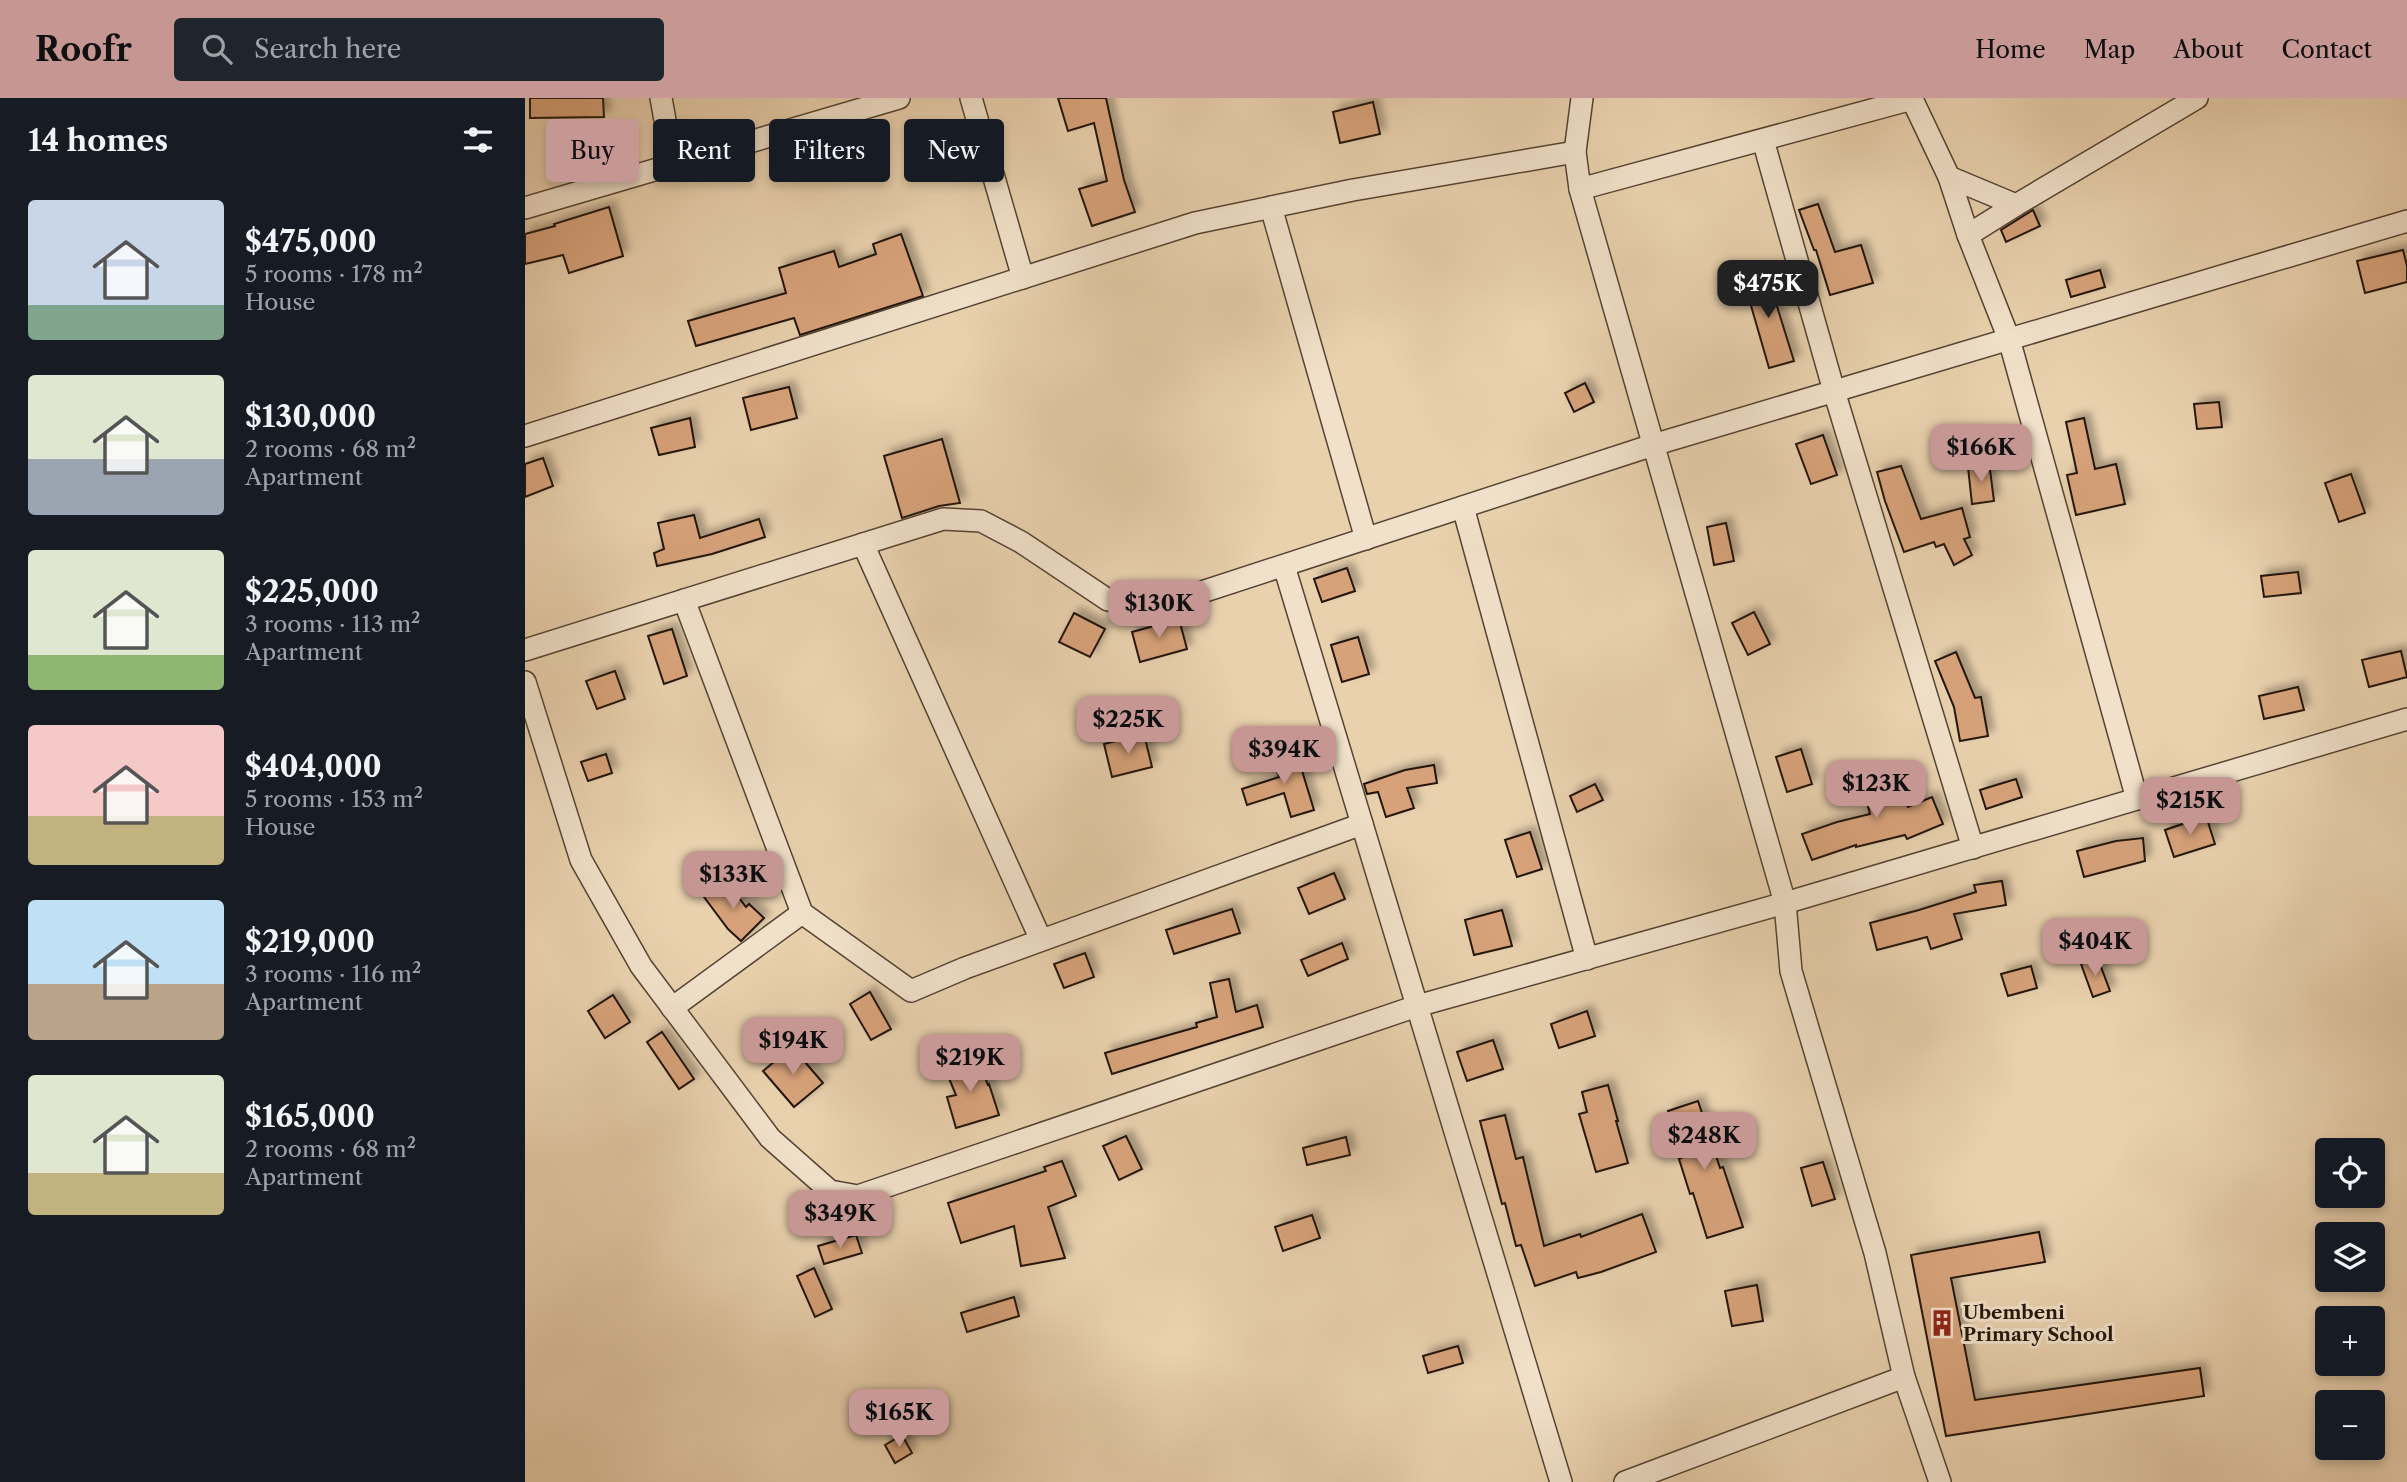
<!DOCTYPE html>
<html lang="en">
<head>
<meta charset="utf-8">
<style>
	body { margin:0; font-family:"Libre Caslon Text",serif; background:#20242c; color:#f1f3f6; height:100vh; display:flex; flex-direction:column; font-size:26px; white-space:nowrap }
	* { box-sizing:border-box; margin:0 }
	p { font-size:23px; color:#9ea1a6 }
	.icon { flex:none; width:38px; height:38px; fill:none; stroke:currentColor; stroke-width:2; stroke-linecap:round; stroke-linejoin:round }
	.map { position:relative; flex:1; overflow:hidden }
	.sheet { display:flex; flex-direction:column; background:#171b24; width:525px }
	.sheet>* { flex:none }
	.top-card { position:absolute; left:21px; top:21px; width:665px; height:63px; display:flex; gap:14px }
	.tools { position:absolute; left:1790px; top:1040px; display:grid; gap:14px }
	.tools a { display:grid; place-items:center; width:70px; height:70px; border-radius:7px; background:#171b24; box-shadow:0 4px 10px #0003; font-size:35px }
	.price { position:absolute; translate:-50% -60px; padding:0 16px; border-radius:14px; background:#c59692; color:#111; font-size:23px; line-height:46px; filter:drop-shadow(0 2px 4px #0008) }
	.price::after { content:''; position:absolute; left:50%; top:42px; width:21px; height:16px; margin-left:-10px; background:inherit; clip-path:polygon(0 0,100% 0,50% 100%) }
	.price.selected { background:#222; color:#fff }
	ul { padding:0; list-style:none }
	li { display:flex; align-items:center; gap:21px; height:175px; padding:0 28px }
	li span { display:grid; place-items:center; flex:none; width:196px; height:140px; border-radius:7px; color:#555 }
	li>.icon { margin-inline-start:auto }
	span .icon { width:84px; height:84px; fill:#fffc; stroke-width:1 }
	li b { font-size:30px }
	h2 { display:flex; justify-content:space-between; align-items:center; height:84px; padding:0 28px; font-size:30px }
	.pill { padding:0 24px; border-radius:7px; background:#171b24; box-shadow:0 4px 10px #0003; font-size:24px; line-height:63px }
	.pill.selected { background:#c59692; color:#111 }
	header { display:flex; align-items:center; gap:42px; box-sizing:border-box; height:98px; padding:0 35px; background:#c59692; color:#111 }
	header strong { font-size:33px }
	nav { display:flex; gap:38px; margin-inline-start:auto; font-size:24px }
	.search { width:490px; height:63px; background:#20242c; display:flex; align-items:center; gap:18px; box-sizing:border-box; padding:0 24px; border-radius:7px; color:#9ea1a6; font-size:26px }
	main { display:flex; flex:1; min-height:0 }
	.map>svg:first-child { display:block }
	.building { fill:#d7a27a; stroke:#231509; stroke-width:2; filter:url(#shadow) }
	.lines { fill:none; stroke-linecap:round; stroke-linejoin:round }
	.minor-casing { stroke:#544432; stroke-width:24 }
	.minor { stroke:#f1e1ca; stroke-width:21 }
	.labels { text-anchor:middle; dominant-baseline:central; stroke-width:6; stroke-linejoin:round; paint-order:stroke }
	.poi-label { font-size:19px; font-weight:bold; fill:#231509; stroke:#f1e1ca; text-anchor:start }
</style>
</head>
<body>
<header>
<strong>Roofr</strong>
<div class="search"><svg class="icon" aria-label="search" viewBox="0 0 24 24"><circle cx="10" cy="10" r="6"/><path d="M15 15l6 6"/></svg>Search here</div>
<nav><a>Home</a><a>Map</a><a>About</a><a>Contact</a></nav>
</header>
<main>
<section class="sheet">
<h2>14 homes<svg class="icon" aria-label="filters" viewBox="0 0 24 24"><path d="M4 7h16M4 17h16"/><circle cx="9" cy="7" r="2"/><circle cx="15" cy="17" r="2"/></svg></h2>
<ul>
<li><span style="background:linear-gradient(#c9d6e8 75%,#7fa58c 0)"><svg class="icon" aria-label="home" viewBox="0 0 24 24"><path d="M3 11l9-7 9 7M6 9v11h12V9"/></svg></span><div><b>$475,000</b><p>5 rooms · 178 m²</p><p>House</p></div></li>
<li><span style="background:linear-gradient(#dfe7d0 60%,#9aa5b1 0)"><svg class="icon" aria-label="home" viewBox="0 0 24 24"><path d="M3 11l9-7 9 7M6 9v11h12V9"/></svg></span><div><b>$130,000</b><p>2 rooms · 68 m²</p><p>Apartment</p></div></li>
<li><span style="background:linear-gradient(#dfe7d0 75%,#8fb573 0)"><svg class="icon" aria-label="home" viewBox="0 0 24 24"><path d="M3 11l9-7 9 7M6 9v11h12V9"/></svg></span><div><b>$225,000</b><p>3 rooms · 113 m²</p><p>Apartment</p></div></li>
<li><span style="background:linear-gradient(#f6c9c9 65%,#c2b280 0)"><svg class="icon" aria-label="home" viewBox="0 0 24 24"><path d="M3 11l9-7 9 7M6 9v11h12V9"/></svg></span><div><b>$404,000</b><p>5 rooms · 153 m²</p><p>House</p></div></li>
<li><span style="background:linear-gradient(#bfe0f5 60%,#b9a48a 0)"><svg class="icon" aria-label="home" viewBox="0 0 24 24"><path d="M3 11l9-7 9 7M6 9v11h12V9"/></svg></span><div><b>$219,000</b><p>3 rooms · 116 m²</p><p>Apartment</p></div></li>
<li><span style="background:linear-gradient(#dfe7d0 70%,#c2b280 0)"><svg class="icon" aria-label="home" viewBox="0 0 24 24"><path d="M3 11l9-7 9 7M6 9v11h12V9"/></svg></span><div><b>$165,000</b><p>2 rooms · 68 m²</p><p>Apartment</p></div></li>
</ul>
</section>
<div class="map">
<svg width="1882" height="1384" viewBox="0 0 1882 1384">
	<defs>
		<filter id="shadow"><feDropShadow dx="6" dy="-6" stdDeviation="3.5" flood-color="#0004"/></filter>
	</defs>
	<rect width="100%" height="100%" fill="#e9d1ae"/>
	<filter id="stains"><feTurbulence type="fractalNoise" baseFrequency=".00286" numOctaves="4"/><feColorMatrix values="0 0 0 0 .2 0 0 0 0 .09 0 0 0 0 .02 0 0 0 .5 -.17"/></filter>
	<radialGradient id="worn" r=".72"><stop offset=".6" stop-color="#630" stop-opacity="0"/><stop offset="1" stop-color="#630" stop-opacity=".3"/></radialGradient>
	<!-- building -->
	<g class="building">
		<path d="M 5,0 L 78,0 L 79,19 L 5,20 Z"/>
		<path d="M 533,0 L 581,0 L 599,82 L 610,114 L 567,128 L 554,91 L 582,83 L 569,25 L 543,33 Z"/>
		<path d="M 848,4 L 855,36 L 815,45 L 808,14 Z"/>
		<path d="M 1293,106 L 1310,154 L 1336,147 L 1348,185 L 1305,197 L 1291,152 L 1289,152 L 1274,112 Z"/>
		<path d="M 84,109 L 98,158 L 44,175 L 38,157 L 0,166 L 0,136 L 30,128 L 29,126 Z"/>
		<path d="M 1508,112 L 1515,128 L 1481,144 L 1476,132 Z"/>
		<path d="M 376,136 L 398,198 L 275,237 L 269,220 L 171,248 L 163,223 L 261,195 L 254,170 L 309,153 L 314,169 L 351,156 L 348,146 Z"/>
		<path d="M 1878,152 L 1882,168 L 1882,184 L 1840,195 L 1832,163 Z"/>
		<path d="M 1575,172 L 1580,189 L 1546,199 L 1541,182 Z"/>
		<path d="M 1241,173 L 1269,263 L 1244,270 L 1218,180 Z"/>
		<path d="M 1060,285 L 1069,304 L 1049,314 L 1040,295 Z"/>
		<path d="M 264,289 L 272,320 L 226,332 L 218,300 Z"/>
		<path d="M 1694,304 L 1697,329 L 1672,331 L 1669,306 Z"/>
		<path d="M 165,320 L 170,349 L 134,357 L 126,330 Z"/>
		<path d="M 1559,320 L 1570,371 L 1591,366 L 1600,406 L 1551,417 L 1542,377 L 1552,375 L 1541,324 Z"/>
		<path d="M 1298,337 L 1312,377 L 1286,386 L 1271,346 Z"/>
		<path d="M 417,341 L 435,405 L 414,408 L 377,420 L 359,358 Z"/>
		<path d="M 18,360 L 28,388 L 0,399 L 0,366 Z"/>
		<path d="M 1464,364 L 1469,403 L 1447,406 L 1443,369 Z"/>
		<path d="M 1376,368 L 1396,421 L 1437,410 L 1445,439 L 1439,441 L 1447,457 L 1429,467 L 1419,446 L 1411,449 L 1409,444 L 1379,454 L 1360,403 L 1352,374 Z"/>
		<path d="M 1826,376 L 1840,415 L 1814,424 L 1800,385 Z"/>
		<path d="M 169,417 L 175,440 L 234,421 L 240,439 L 187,456 L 132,468 L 129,455 L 139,451 L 133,425 Z"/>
		<path d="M 1201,425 L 1209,463 L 1189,467 L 1182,429 Z"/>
		<path d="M 822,470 L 830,493 L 797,504 L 789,481 Z"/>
		<path d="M 1773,474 L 1776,495 L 1739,499 L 1736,478 Z"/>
		<path d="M 1229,514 L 1245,546 L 1223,557 L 1207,525 Z"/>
		<path d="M 549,515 L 580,531 L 565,559 L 534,544 Z"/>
		<path d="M 654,521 L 662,551 L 615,564 L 607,534 Z"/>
		<path d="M 147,531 L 162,578 L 139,586 L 123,538 Z"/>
		<path d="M 833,539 L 844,576 L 817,584 L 806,547 Z"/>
		<path d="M 1876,553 L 1882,579 L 1844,589 L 1837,562 Z"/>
		<path d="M 1431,554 L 1450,600 L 1456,599 L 1463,638 L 1435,643 L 1429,609 L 1410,563 Z"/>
		<path d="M 90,573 L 100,601 L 72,611 L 61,583 Z"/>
		<path d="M 1773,589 L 1779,612 L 1739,621 L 1734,598 Z"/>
		<path d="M 619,636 L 627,669 L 587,679 L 579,646 Z"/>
		<path d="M 1276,651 L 1287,686 L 1262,694 L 1251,659 Z"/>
		<path d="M 771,653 L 789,712 L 766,719 L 759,695 L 722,707 L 717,691 L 754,679 L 748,660 Z"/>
		<path d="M 81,656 L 87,675 L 63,683 L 56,664 Z"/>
		<path d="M 909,667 L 912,685 L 882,690 L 889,710 L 861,719 L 853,694 L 842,696 L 839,686 L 880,672 Z"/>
		<path d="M 1374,676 L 1383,709 L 1407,699 L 1418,726 L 1382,741 L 1380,737 L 1331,749 L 1331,747 L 1287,762 L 1277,736 L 1312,724 L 1345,716 L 1337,685 Z"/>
		<path d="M 1491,681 L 1497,699 L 1461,711 L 1455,692 Z"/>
		<path d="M 1070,686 L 1078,702 L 1052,714 L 1045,698 Z"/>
		<path d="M 1681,718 L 1690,746 L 1649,759 L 1640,732 Z"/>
		<path d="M 1005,734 L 1017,771 L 992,779 L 980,742 Z"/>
		<path d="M 1618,740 L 1620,763 L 1559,779 L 1552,753 L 1591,743 Z"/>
		<path d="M 809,775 L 820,801 L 784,816 L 773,790 Z"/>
		<path d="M 201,783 L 221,809 L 224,806 L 239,820 L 216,843 L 203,831 L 179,799 Z"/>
		<path d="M 1477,783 L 1481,807 L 1429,816 L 1437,841 L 1406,851 L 1402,839 L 1352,852 L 1345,825 L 1394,812 L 1451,794 L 1449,787 Z"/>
		<path d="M 707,811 L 715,835 L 649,856 L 641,832 Z"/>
		<path d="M 977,812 L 987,848 L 949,857 L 940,822 Z"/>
		<path d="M 817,845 L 823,861 L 783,878 L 776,862 Z"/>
		<path d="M 560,855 L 569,879 L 539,890 L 529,866 Z"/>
		<path d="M 1573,861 L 1585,893 L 1568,899 L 1556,866 Z"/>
		<path d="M 1506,868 L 1512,890 L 1483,898 L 1476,876 Z"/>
		<path d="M 704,881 L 711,914 L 732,907 L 738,929 L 587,976 L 580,955 L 672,929 L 671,925 L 692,919 L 685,885 Z"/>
		<path d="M 345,894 L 366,931 L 346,942 L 325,906 Z"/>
		<path d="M 88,897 L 105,924 L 80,940 L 63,913 Z"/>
		<path d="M 1062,913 L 1070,938 L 1034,950 L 1026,926 Z"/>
		<path d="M 137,934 L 169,981 L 154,991 L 122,944 Z"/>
		<path d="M 968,942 L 978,971 L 942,983 L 932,954 Z"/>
		<path d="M 267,949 L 298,985 L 269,1009 L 238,973 Z"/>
		<path d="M 451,958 L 463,987 L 464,986 L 474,1017 L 431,1030 L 422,999 L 431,997 L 420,971 Z"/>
		<path d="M 1083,987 L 1093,1023 L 1091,1023 L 1103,1065 L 1071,1074 L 1054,1016 L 1062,1014 L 1057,994 Z"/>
		<path d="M 1173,1003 L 1195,1070 L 1198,1069 L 1218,1129 L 1182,1140 L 1168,1095 L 1165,1096 L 1154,1061 L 1158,1059 L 1143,1013 Z"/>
		<path d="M 980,1017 L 991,1061 L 998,1059 L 1019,1148 L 1055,1136 L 1056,1139 L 1117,1116 L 1131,1154 L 1076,1174 L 1053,1180 L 1051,1174 L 1010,1188 L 996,1147 L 991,1148 L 980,1105 L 977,1106 L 955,1023 Z"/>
		<path d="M 601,1038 L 617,1071 L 594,1082 L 578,1048 Z"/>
		<path d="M 821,1039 L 825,1057 L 782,1067 L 778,1050 Z"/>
		<path d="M 537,1063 L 551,1098 L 523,1109 L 540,1160 L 496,1168 L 489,1128 L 436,1145 L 423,1105 L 521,1073 L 519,1069 Z"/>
		<path d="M 1298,1064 L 1310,1101 L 1287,1108 L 1276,1070 Z"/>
		<path d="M 787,1117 L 795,1140 L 758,1153 L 750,1129 Z"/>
		<path d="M 1514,1134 L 1520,1164 L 1426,1180 L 1450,1302 L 1675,1270 L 1679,1298 L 1421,1338 L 1386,1157 Z"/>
		<path d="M 331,1137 L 337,1155 L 299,1166 L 293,1148 Z"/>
		<path d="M 289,1170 L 307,1211 L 290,1219 L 272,1178 Z"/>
		<path d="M 1232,1187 L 1238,1223 L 1207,1228 L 1200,1193 Z"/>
		<path d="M 489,1199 L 494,1218 L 442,1234 L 436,1215 Z"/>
		<path d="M 933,1248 L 938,1265 L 903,1275 L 898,1258 Z"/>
		<path d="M 377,1337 L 387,1355 L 370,1365 L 360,1347 Z"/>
	</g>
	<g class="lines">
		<defs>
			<g id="minor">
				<path d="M 136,0 L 148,67"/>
				<path d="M 446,0 L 498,180"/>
				<path d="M 1057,0 L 1050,54 L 1055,91 L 1260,805 L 1266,873 L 1350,1155 L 1379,1279 L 1415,1384"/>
				<path d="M 1238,42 L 1309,293 L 1448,750"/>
				<path d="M 1424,79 L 1443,137"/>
				<path d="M 1055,91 L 1387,1 L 1424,79 L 1491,107"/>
				<path d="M 746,109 L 841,441"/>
				<path d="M 0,110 L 374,0"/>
				<path d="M 0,338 L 670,125 L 828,92 L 1050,54"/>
				<path d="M 938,409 L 1062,861"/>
				<path d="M 338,446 L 516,842"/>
				<path d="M 759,468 L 1036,1384"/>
				<path d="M 159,502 L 277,815 L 386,893 L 440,870 L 837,726"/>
				<path d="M 0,552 L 418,421 L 456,423 L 496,444 L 583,502 L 637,507 L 1128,347 L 1882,123"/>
				<path d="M 0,584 L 56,762 L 116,868 L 245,1040 L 305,1093 L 333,1098 L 892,908 L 1260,805 L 1882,621"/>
				<path d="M 1612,701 L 1484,241 L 1443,137 L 1491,107 L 1672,0"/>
				<path d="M 147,910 L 277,815"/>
				<path d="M 1100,1384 L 1379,1279"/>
			</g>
		</defs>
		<!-- minor casing -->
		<use href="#minor" class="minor-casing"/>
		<!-- minor -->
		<use href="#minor" class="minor"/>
	</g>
	<!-- icons -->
	<defs>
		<symbol id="building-bare" viewBox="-9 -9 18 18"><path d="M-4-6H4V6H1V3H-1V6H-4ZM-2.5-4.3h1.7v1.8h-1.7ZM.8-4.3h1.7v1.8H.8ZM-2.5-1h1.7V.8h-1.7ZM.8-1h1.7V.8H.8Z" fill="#8f2418" stroke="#f1e1ca" stroke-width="2.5" paint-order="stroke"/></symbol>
	</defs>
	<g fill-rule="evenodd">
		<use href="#building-bare" x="1398" y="1206" width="38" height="38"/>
	</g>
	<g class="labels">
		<!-- poi labels -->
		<g class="poi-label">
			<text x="1438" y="1214">Ubembeni<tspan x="1438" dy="22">Primary School</tspan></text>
		</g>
	</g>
	<rect width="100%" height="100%" filter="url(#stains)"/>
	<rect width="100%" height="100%" fill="url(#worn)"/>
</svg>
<div class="tools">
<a><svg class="icon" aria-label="locate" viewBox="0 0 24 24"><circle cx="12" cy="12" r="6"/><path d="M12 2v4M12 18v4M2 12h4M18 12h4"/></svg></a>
<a><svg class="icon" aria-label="layers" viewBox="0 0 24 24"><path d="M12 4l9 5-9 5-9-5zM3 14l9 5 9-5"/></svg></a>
<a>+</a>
<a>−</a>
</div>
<b class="price selected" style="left:1243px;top:222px">$475K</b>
<b class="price" style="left:1456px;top:386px">$166K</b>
<b class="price" style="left:634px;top:542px">$130K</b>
<b class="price" style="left:603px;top:658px">$225K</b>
<b class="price" style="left:759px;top:688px">$394K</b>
<b class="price" style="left:1351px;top:722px">$123K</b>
<b class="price" style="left:1665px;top:739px">$215K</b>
<b class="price" style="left:208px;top:813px">$133K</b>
<b class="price" style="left:1570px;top:880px">$404K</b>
<b class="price" style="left:268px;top:979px">$194K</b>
<b class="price" style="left:445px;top:996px">$219K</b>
<b class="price" style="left:1179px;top:1074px">$248K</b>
<b class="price" style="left:315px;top:1152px">$349K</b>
<b class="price" style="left:374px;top:1351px">$165K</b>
<div class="top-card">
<a class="pill selected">Buy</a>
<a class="pill">Rent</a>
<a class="pill">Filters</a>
<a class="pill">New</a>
</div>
</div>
</main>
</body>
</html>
